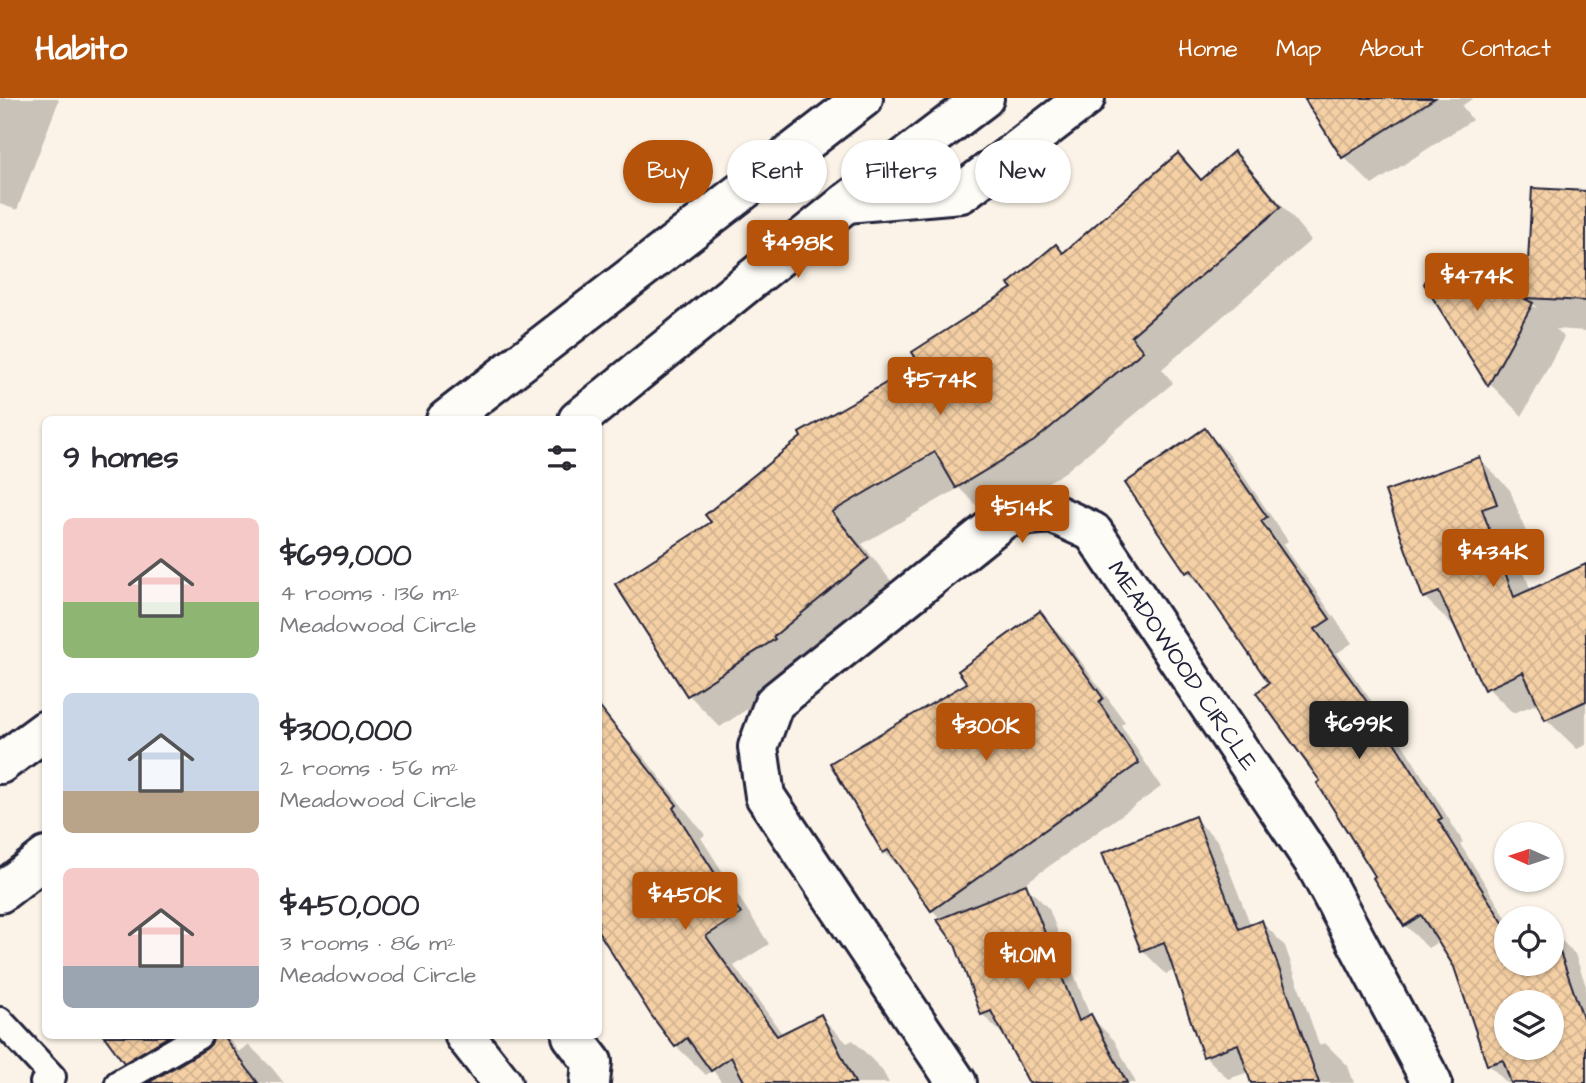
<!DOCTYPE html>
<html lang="en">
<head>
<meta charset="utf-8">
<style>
	body { margin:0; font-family:"Architects Daughter",sans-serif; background:#f7f7f7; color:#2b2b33; height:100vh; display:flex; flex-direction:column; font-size:26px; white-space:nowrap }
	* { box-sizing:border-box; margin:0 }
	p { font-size:23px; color:#7c7c81 }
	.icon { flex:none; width:38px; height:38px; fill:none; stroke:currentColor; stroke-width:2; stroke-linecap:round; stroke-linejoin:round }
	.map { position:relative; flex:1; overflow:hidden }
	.details { position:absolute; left:42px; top:318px; width:560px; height:623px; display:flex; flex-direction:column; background:#fff; border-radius:10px; box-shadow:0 2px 5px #0004 }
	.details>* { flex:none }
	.banner { position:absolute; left:623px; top:42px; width:665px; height:63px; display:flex; gap:14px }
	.needle { width:46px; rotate:273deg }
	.fabs { position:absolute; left:1494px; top:724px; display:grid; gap:14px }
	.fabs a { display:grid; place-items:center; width:70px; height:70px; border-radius:50%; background:#fff; box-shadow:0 2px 5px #0004; font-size:35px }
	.price { position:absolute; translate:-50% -60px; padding:0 16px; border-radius:7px; background:#b45309; color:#fff; font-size:23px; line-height:46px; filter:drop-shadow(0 2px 4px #0008) }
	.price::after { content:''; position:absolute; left:50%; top:42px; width:21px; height:16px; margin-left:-10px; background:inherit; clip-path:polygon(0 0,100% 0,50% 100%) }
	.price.selected { background:#222; color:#fff }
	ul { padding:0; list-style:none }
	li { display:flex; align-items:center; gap:21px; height:175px; padding:0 21px }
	li span { display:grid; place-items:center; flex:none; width:196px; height:140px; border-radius:10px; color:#555 }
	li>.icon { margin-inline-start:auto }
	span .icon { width:84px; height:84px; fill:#fffc; stroke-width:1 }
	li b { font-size:30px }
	h2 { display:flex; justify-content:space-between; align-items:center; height:84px; padding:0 21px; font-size:30px }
	.chip { padding:0 24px; border-radius:32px; background:#fff; box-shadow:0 2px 5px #0004; font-size:24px; line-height:63px }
	.chip.selected { background:#b45309; color:#fff }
	header { display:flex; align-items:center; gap:42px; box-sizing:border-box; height:98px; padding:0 35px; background:#b45309; color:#fff }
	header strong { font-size:33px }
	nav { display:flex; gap:38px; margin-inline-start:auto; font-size:24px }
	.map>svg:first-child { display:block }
	.shadow { fill:#0003; fill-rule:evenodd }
	.building { fill:url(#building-cross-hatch); stroke:#22223b; stroke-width:2; fill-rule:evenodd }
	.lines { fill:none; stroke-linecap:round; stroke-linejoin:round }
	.service-casing { stroke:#22223b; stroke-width:30 }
	.minor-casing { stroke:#22223b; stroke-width:44 }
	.tertiary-casing { stroke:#22223b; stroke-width:44 }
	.secondary-casing { stroke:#22223b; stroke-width:44 }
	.service { stroke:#fdfcf7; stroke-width:24 }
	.minor { stroke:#fdfcf7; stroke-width:38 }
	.tertiary { stroke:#fdfcf7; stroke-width:38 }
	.secondary { stroke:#fdfcf7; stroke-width:38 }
	.labels { text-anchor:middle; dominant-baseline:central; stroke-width:7; stroke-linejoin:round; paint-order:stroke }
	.street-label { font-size:24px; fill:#22223b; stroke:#fdfcf7 }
</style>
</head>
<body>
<header>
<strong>Habito</strong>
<nav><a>Home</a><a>Map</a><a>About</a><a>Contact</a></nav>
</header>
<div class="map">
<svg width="1586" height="985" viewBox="0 0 1586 985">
	<defs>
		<pattern id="building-cross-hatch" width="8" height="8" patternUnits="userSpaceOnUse" patternTransform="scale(1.75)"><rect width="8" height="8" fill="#f5d0a5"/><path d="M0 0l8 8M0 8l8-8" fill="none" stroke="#d2b28f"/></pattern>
	</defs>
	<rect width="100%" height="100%" fill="#fbf3e7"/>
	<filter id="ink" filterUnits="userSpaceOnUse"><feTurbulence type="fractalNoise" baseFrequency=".0143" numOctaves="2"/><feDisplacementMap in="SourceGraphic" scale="14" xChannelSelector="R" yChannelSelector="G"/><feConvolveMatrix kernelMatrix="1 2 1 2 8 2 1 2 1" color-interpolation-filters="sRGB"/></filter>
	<g filter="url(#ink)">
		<!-- shadow -->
		<g class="shadow">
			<path d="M 0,0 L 56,0 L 59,2 L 17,112 L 0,106 Z"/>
			<path d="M 1306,0 L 1473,0 L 1462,8 L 1472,22 L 1372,87 L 1344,59 Z"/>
			<path d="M 1234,56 L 1265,87 L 1311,142 L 1162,271 L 1173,285 L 1065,374 L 989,420 L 959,390 L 862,446 L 899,493 L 805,573 L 720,629 L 689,597 L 617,487 L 714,424 L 921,266 L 1064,156 L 1177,58 L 1203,83 Z"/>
			<path d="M 1586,95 L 1586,233 L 1556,231 L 1564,239 L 1522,318 L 1490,286 L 1426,186 L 1440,158 L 1537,210 L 1528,199 Z"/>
			<path d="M 1205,332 L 1228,355 L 1288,443 L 1283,446 L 1352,545 L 1337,555 L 1405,650 L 1463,744 L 1460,746 L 1507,821 L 1507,866 L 1552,866 L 1552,833 L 1575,856 L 1586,888 L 1586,985 L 1507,985 L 1489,967 L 1455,868 L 1440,843 L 1428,850 L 1405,827 L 1323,684 L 1271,586 L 1208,495 L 1188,474 ZM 1507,905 L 1552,905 L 1552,950 L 1507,950 Z"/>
			<path d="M 1480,361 L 1510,392 L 1527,437 L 1512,442 L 1531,493 L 1586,477 L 1586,647 L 1577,651 L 1546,621 L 1539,605 L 1513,615 L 1483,585 L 1457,528 L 1455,529 L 1424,499 Z"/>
			<path d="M 1040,516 L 1063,539 L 1125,624 L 1121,627 L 1161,689 L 1024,786 L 1049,811 L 1090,918 L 1114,942 L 1136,985 L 1031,985 L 1005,939 L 982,916 L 956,846 L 942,822 L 932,812 L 907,777 L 884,754 L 969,585 Z"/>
			<path d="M 614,629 L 643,658 L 705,737 L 701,740 L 769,846 L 734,868 L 783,937 L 820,918 L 847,945 L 853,942 L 882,972 L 889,985 L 722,985 L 713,972 L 706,977 L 676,948 L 652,916 Z"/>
			<path d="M 1194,720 L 1218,743 L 1251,828 L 1262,824 L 1285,848 L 1319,947 L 1325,945 L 1348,968 L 1354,985 L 1253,985 L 1249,974 L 1228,981 L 1205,958 L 1175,872 L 1166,876 L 1142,852 Z"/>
			<path d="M 106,938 L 227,938 L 239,954 L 249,947 L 272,970 L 284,985 L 147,985 L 125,963 Z"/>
		</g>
		<!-- building -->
		<g class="building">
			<path d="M 1304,0 L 1435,0 L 1342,60 Z"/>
			<path d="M 1234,53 L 1281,109 L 1131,238 L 1143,253 L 1034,343 L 956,390 L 935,354 L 832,414 L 869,460 L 773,539 L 775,541 L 687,598 L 615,486 L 711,424 L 705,417 L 801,339 L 799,335 L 919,266 L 912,254 L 1012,190 L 1008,186 L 1056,146 L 1063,155 L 1178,55 L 1201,82 Z"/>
			<path d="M 1532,90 L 1586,93 L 1586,203 L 1526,200 Z"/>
			<path d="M 1440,156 L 1533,205 L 1488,288 L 1424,186 Z"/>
			<path d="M 1205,330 L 1267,419 L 1261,423 L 1330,521 L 1315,531 L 1382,625 L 1442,720 L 1438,722 L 1507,831 L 1507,866 L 1552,866 L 1552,831 L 1586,929 L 1586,985 L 1511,985 L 1503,962 L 1487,967 L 1454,869 L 1421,817 L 1404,828 L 1373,780 L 1375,778 L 1317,685 L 1320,683 L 1256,595 L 1269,585 L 1191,472 L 1186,475 L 1125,385 ZM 1507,905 L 1552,905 L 1552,950 L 1507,950 Z"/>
			<path d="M 1480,359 L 1497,406 L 1482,411 L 1514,499 L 1586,466 L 1586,603 L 1545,622 L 1523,574 L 1484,592 L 1439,494 L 1423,500 L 1385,393 Z"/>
			<path d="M 1040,513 L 1103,600 L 1099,604 L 1139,665 L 931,813 L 888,752 L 883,755 L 830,665 L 967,585 L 958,573 Z"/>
			<path d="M 598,607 L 677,707 L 673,710 L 741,816 L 706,838 L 777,938 L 821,916 L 855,985 L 745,985 L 731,959 L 711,973 L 687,940 L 675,949 L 651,917 L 598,833 Z"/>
			<path d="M 1195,718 L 1239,831 L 1262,822 L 1319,985 L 1251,985 L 1238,946 L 1203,959 L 1164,844 L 1141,853 L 1102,755 Z"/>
			<path d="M 1026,786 L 1079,923 L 1091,916 L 1127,985 L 1029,985 L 991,913 L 981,917 L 955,847 L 937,822 Z"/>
			<path d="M 104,938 L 169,938 L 124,965 Z"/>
			<path d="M 214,938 L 223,938 L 258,985 L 148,985 L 206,951 L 211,946 Z"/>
		</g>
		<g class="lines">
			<defs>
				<g id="service">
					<path d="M 0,922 L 53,979 L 43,985"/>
					<path d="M 118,985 L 199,938"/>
				</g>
				<g id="minor">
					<path d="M 846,105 L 961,95 L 1085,0"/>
					<path d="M 957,985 L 765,698 L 758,649 L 774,605 L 1006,419 L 1052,415 L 1093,434 L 1316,767 L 1432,985"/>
				</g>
				<g id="tertiary">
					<path d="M 465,938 L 502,985"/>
					<path d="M 572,938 L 592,964 L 590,985"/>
				</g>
				<g id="secondary">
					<path d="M 446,322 L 863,0"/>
					<path d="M 578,322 L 846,105 L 984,0"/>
					<path d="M 0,666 L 46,632"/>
					<path d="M 0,795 L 46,759"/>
				</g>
			</defs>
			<!-- service casing -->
			<use href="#service" class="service-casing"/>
			<!-- minor casing -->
			<use href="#minor" class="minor-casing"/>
			<!-- tertiary casing -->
			<use href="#tertiary" class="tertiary-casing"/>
			<!-- secondary casing -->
			<use href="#secondary" class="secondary-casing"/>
			<!-- service -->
			<use href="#service" class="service"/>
			<!-- minor -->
			<use href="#minor" class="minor"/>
			<!-- tertiary -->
			<use href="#tertiary" class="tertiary"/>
			<!-- secondary -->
			<use href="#secondary" class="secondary"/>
		</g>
	</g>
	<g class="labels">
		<!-- street labels -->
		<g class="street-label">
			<text transform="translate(1182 568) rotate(56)">MEADOWOOD CIRCLE</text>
		</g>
	</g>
</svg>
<div class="fabs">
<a><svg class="needle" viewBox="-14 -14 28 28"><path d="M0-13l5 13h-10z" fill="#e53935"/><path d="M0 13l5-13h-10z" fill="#7c7c81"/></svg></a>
<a><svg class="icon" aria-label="locate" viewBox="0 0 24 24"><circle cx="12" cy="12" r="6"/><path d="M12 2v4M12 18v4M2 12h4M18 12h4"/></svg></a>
<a><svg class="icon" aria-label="layers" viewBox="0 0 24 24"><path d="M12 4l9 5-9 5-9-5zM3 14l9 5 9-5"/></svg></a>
</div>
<b class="price" style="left:798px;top:182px">$498K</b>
<b class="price" style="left:1477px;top:215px">$474K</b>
<b class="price" style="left:940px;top:319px">$574K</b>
<b class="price" style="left:1022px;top:447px">$514K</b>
<b class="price" style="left:1493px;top:491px">$434K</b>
<b class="price selected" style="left:1359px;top:663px">$699K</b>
<b class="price" style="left:986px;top:665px">$300K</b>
<b class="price" style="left:685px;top:834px">$450K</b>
<b class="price" style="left:1028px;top:894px">$1.01M</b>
<div class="banner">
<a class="chip selected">Buy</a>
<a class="chip">Rent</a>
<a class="chip">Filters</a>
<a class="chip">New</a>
</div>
<section class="details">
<h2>9 homes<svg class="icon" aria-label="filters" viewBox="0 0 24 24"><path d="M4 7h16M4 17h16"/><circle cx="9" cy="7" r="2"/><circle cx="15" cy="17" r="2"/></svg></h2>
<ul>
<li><span style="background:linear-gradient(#f6c9c9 60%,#8fb573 0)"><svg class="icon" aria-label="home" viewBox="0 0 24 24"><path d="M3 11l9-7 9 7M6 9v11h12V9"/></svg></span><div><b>$699,000</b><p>4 rooms · 136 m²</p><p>Meadowood Circle</p></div></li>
<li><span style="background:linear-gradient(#c9d6e8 70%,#b9a48a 0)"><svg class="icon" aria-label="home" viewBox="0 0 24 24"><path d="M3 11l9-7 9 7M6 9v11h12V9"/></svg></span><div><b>$300,000</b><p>2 rooms · 56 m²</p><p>Meadowood Circle</p></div></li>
<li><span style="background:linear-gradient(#f6c9c9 70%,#9aa5b1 0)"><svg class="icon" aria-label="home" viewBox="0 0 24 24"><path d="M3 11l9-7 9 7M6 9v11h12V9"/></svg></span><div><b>$450,000</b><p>3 rooms · 86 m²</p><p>Meadowood Circle</p></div></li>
</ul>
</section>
</div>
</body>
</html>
